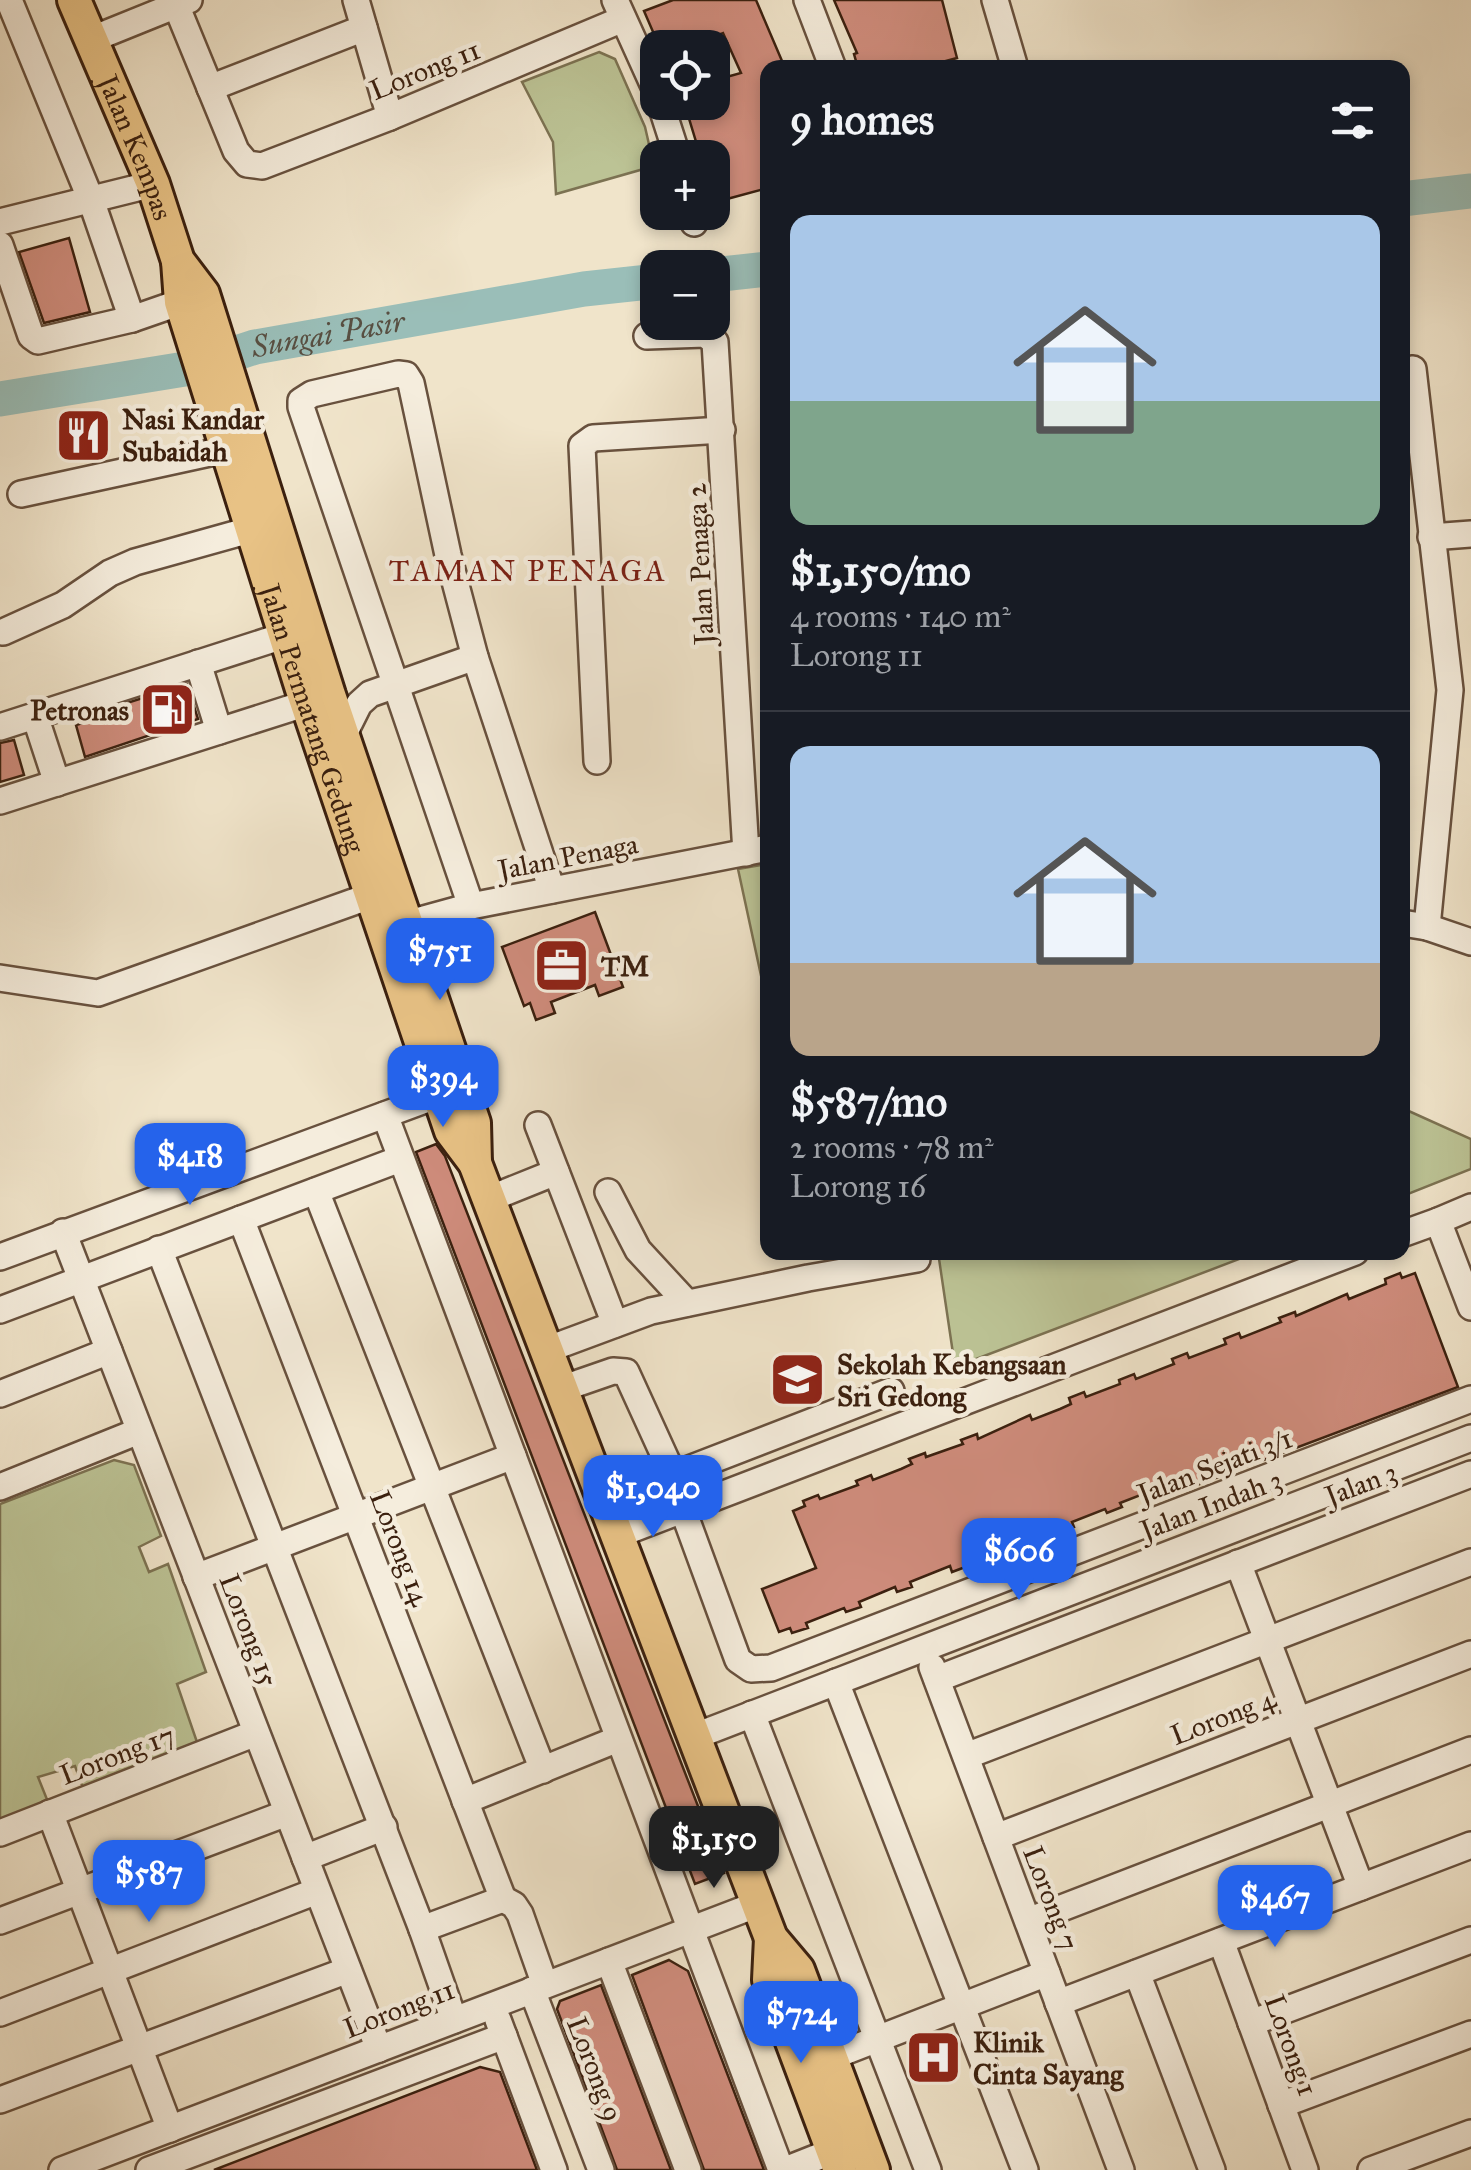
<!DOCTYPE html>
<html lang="en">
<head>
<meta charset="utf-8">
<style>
	body { margin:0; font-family:"IM FELL Great Primer",serif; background:#242831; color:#f1f3f6; height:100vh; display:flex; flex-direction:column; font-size:38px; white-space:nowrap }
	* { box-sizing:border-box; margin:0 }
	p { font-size:32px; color:#9ea1a6 }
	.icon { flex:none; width:55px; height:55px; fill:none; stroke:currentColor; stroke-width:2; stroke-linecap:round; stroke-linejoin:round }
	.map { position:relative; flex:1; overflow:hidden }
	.panel { position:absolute; left:760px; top:60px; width:650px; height:1200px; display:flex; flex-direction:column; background:#171b24; border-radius:20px; box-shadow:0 5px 15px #0003 }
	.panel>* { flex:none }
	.fabs { position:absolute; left:640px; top:30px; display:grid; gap:20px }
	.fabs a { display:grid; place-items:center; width:90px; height:90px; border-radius:20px; background:#171b24; box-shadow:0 5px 15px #0003; font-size:50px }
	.price { position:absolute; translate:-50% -85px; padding:0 22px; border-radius:20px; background:#2563eb; color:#fff; font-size:32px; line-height:65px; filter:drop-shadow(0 2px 5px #0008) }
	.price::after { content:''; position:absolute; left:50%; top:60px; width:30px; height:22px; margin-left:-15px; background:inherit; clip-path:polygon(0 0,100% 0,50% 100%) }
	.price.active { background:#222; color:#fff }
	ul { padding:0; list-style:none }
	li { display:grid; align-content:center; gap:20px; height:530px; padding:0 30px }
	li+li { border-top:2px solid #363941 }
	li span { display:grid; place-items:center; height:310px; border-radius:20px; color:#555 }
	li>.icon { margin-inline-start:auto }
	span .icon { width:180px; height:180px; fill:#fffc; stroke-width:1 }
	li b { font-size:42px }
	h2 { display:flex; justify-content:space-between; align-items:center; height:120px; padding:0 30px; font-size:42px }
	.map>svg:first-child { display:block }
	.green { fill:#bcc395; stroke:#7c7252; stroke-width:2.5 }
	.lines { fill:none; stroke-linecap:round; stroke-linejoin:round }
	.river { stroke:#9abeb8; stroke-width:35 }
	.building { fill:#cf8c7c; stroke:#3b200f; stroke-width:2.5 }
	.minor-casing { stroke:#68513e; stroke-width:30 }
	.major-casing { stroke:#3b200f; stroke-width:38 }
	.minor { stroke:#f5eddd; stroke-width:25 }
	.major { stroke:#e8c285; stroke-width:32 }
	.labels { text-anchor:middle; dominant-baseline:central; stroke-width:9; stroke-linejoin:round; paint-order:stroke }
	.street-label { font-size:28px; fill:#3b200f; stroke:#f5eddd }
	.poi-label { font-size:28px; font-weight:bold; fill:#3b200f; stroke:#f5eddd; text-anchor:start }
	.water-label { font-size:30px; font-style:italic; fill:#584f42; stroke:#f5eddd }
	.neighbourhood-label { font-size:30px; letter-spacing:2.5px; fill:#7a1f14; stroke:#f5eddd }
</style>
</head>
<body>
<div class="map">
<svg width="1471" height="2170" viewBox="0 0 1471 2170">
	<rect width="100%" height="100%" fill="#f0e4ca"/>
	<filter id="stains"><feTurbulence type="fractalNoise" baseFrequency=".002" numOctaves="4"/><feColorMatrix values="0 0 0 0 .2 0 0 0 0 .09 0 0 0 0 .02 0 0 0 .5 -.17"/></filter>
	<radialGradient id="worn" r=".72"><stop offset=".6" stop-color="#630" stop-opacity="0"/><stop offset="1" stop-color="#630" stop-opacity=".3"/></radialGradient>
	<!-- green -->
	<g class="green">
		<path d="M 599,52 L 615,59 L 645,127 L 654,166 L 556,194 L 553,142 L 522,82 Z"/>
		<path d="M 767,864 L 768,994 L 765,994 L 738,869 Z"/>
		<path d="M 1402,1108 L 1471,1139 L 1471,1169 L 1403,1196 Z"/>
		<path d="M 938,1252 L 1255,1252 L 1255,1253 L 955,1367 Z"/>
		<path d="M 114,1460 L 134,1465 L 161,1536 L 139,1547 L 149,1572 L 168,1564 L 206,1672 L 177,1684 L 198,1745 L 83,1788 L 75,1766 L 38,1777 L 48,1802 L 0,1820 L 0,1504 Z"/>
	</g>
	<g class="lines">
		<!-- river -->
		<g class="river">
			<path d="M 1402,199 L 1471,191"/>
			<path d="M 712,275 L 768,269"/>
			<path id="s1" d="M 0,399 L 191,368 L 255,347 L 584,289 L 658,281"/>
		</g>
	</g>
	<!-- building -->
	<g class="building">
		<path d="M 673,0 L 756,0 L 785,68 L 768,68 L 768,188 L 712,203 L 712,158 L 701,158 L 684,102 L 712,102 L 712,81 L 741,73 L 723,33 L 685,48 L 660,48 L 644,11 Z"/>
		<path d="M 834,0 L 942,0 L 957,58 L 920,68 L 858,68 L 854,54 L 857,53 Z"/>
		<path d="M 69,238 L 90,312 L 44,323 L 19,252 Z"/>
		<path d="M 187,684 L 198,719 L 85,757 L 76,725 L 116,713 L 114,707 Z"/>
		<path d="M 14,740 L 24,775 L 0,782 L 0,743 Z"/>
		<path d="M 595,912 L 623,987 L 599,996 L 595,985 L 551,1002 L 555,1013 L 536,1020 L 530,1003 L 524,1006 L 502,947 Z"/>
		<path d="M 436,1144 L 445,1156 L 724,1873 L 695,1884 L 416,1152 Z"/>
		<path d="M 1400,1273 L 1402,1278 L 1415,1273 L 1458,1387 L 1152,1502 L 1148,1492 L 1120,1503 L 1122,1507 L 1107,1513 L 1105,1509 L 1072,1522 L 1074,1527 L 1059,1533 L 1056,1527 L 1018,1542 L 1019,1545 L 1004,1551 L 1002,1546 L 966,1561 L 968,1566 L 952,1572 L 950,1566 L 910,1582 L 912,1587 L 897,1592 L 895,1587 L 859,1602 L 861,1607 L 846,1612 L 844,1608 L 806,1623 L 808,1628 L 792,1633 L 790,1628 L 779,1632 L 762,1589 L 816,1568 L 793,1511 L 805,1506 L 803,1501 L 818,1495 L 820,1499 L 858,1485 L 856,1481 L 871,1475 L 873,1480 L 901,1469 L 912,1464 L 909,1459 L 925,1453 L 926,1457 L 963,1444 L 961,1440 L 977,1434 L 978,1439 L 1030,1415 L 1032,1420 L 1060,1409 L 1071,1404 L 1069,1398 L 1084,1392 L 1086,1397 L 1120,1384 L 1119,1380 L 1134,1374 L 1136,1379 L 1174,1364 L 1172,1359 L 1187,1353 L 1189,1358 L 1226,1344 L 1224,1339 L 1239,1333 L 1241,1338 L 1281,1322 L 1279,1318 L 1295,1312 L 1296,1316 L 1347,1294 L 1349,1299 L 1386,1284 L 1385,1279 Z"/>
		<path d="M 669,1960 L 688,1971 L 764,2170 L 704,2170 L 632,1975 Z"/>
		<path d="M 601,1985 L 671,2170 L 617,2170 L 557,2009 L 560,2001 Z"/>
		<path d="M 480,2067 L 500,2072 L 537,2170 L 214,2170 Z"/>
	</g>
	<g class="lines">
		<defs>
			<g id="minor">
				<path d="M 9,0 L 91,200 L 132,319"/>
				<path d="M 174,0 L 236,151 L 247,164 L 262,166 L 390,117 L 623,19"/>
				<path d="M 356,0 L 390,117"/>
				<path d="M 615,0 L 658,95"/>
				<path d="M 807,0 L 833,68"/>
				<path d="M 995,0 L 1015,68"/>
				<path d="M 90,40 L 189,0"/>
				<path d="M 210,88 L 364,28"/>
				<path d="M 660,102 L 678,158"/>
				<path d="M 691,212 L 694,223"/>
				<path d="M 0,222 L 153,184"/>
				<path d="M 0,245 L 31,336 L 38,341 L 132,319 L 181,302"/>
				<path d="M 647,336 L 705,334 L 715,342 L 746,853"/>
				<path d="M 1413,369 L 1450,690 L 1427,927"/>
				<path d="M 21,494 L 228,449"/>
				<path d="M 1431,537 L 1471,534"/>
				<path d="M 3,632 L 63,605 L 110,573 L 135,562 L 253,529"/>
				<path d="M 198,663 L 219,731"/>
				<path d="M 35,716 L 57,783"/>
				<path d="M 0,727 L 286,635"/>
				<path d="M 343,736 L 359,704 L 370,694 L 475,657"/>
				<path d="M 597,761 L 582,446 L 593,438 L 722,430"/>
				<path d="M 0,801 L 307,703"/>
				<path d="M 471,906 L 301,407 L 301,401 L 312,394 L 398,374 L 406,375 L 411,383 L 448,555 L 475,657 L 552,890"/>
				<path d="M 1402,923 L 1427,927 L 1471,942"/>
				<path d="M 391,928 L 471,906 L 768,848"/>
				<path d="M 0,978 L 98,993 L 370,896"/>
				<path d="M 385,1115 L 781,2170"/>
				<path d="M 538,1125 L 615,1324"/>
				<path d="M 316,1191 L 543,1770"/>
				<path d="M 608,1192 L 638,1250 L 687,1303"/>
				<path d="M 489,1199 L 556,1172"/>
				<path d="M 241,1219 L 503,1899"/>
				<path d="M 1438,1221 L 1471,1207"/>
				<path d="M 63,1232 L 379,2049"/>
				<path d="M 1402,1234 L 1438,1221 L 1471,1307"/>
				<path d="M 159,1249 L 422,1929"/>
				<path d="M 0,1257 L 452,1090"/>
				<path d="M 0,1310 L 400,1159"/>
				<path d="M 546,1350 L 651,1311 L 808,1278 L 917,1259"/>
				<path d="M 561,1389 L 613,1371 L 626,1372 L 668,1464 L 677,1471 L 684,1471 L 891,1391"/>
				<path d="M 0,1394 L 109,1351"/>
				<path d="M 0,1487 L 139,1431"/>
				<path d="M 683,1510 L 738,1660 L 751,1669 L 771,1668 L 1471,1399"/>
				<path d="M 617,1535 L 1355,1252"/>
				<path d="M 1238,1563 L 1361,1887"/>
				<path d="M 196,1577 L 513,1456"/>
				<path d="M 932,1667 L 1121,2170"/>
				<path d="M 937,1679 L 1471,1474"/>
				<path d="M 836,1682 L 1025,2170"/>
				<path d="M 752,1714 L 928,2170"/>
				<path d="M 693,1737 L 1471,1438"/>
				<path d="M 966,1756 L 1471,1562"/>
				<path d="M 465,1801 L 618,1739"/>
				<path d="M 50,1813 L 170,2129"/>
				<path d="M 0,1833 L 256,1733"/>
				<path d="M 996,1837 L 1471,1654"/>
				<path d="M 305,1858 L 384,1827"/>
				<path d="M 503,1899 L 514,1905 L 520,1914 L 545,1985"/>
				<path d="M 0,1921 L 287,1813"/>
				<path d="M 1028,1921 L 1471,1750"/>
				<path d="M 1221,1941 L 1305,2170"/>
				<path d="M 609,1961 L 688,2170"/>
				<path d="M 1137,1973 L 1212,2170"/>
				<path d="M 532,1990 L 601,2170"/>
				<path d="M 1058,2003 L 1471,1845"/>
				<path d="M 0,2013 L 317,1891"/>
				<path d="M 454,2020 L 422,1929 L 503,1899"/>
				<path d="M 498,2020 L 554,2170"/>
				<path d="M 1251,2023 L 1471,1940"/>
				<path d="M 831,2057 L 1047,1973"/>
				<path d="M 0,2100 L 348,1970"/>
				<path d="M 1281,2105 L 1471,2034"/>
				<path d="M 62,2170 L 758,1904"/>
				<path d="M 149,2170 L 504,2036"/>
				<path d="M 785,2170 L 833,2151"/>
				<path d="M 1371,2170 L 1471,2133"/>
			</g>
			<g id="major">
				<path id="s2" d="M 74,0 L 153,184 L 178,261 L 203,294 L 329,695 L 474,1123 L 475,1163"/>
				<path id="s3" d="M 178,261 L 181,302 L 302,689 L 451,1131 L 475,1163 L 771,1938 L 798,1970 L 873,2170"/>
				<path d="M 771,1938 L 769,1980 L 840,2170"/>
			</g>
		</defs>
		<!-- minor casing -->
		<use href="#minor" class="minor-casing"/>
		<!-- major casing -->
		<use href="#major" class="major-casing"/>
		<!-- minor -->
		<use href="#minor" class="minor"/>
		<!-- major -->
		<use href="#major" class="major"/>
	</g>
	<!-- icons -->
	<defs>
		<symbol id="restaurant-square" viewBox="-11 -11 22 22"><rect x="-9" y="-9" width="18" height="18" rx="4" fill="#8f2418" stroke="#f5eddd"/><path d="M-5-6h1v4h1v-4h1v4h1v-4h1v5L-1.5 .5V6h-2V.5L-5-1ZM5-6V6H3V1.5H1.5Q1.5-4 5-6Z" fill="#fff"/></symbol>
		<symbol id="fuel-square" viewBox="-11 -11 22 22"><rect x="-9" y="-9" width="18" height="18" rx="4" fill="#8f2418" stroke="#f5eddd"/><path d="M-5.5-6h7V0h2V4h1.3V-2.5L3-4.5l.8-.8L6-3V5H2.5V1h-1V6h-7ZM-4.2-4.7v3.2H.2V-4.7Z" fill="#fff"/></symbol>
		<symbol id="office-square" viewBox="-11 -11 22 22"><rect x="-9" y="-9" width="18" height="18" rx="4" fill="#8f2418" stroke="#f5eddd"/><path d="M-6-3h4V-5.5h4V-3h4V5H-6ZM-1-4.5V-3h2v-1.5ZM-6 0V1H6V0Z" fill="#fff"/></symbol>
		<symbol id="school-square" viewBox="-11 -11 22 22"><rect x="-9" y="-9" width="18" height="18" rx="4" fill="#8f2418" stroke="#f5eddd"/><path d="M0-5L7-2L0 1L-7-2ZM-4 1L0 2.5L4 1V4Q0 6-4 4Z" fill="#fff"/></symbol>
		<symbol id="hospital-square" viewBox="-11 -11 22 22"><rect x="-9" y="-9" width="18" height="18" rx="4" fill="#8f2418" stroke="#f5eddd"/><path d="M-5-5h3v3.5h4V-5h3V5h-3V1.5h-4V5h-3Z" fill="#fff"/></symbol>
	</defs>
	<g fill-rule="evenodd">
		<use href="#restaurant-square" x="52" y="404" width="63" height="63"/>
		<use href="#fuel-square" x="136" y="678" width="63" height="63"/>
		<use href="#office-square" x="530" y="934" width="63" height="63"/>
		<use href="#school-square" x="766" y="1348" width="63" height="63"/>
		<use href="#hospital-square" x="902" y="2026" width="63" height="63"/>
	</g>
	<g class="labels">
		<!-- street labels -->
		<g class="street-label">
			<text transform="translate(425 70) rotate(-22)">Lorong 11</text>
			<text stroke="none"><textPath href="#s2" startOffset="160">Jalan Kempas</textPath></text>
			<text transform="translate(700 564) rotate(-93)">Jalan Penaga 2</text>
			<text stroke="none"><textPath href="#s3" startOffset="478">Jalan Permatang Gedung</textPath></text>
			<text transform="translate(568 857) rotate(-11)">Jalan Penaga</text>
			<text transform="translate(1215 1466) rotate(-21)">Jalan Sejati 3/1</text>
			<text transform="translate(1361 1484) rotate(-21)">Jalan 3</text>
			<text transform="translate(1211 1505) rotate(-21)">Jalan Indah 3</text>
			<text transform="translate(400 1548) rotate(69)">Lorong 14</text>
			<text transform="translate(249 1630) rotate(69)">Lorong 15</text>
			<text transform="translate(1223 1717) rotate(-21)">Lorong 4</text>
			<text transform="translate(117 1755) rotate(-21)">Lorong 17</text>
			<text transform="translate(1051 1898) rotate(69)">Lorong 7</text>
			<text transform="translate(399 2009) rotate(-21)">Lorong 11</text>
			<text transform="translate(1291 2045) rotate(70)">Lorong 1</text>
			<text transform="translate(595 2069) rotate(69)">Lorong 9</text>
		</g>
		<!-- poi labels -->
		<g class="poi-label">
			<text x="122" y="419">Nasi Kandar<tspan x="122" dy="32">Subaidah</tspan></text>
			<text x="129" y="710" text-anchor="end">Petronas</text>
			<text x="601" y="966">TM</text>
			<text x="837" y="1364">Sekolah Kebangsaan<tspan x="837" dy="32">Sri Gedong</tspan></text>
			<text x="973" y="2042">Klinik<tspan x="973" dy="32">Cinta Sayang</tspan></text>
		</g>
		<!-- water labels -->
		<g class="water-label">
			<text stroke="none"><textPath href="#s1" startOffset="335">Sungai Pasir</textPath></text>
		</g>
		<!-- neighbourhood labels -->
		<g class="neighbourhood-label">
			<text x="528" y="571">TAMAN PENAGA</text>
		</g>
	</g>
	<rect width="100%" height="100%" filter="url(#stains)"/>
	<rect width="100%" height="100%" fill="url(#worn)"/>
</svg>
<div class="fabs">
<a><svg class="icon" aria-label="locate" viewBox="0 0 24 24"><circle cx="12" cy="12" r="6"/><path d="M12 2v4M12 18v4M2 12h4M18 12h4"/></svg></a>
<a>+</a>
<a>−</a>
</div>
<b class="price" style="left:440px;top:1003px">$751</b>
<b class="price" style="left:443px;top:1130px">$394</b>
<b class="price" style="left:190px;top:1208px">$418</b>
<b class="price" style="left:653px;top:1540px">$1,040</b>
<b class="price" style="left:1019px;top:1603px">$606</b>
<b class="price active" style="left:714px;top:1891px">$1,150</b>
<b class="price" style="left:149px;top:1925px">$587</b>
<b class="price" style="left:1275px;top:1950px">$467</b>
<b class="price" style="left:801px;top:2066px">$724</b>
<section class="panel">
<h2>9 homes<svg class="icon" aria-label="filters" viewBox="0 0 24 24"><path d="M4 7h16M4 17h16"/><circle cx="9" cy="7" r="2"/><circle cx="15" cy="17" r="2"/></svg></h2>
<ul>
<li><span style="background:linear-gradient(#a9c7e8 60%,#7fa58c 0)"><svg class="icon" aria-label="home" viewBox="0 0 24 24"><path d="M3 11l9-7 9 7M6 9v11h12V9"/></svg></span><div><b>$1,150/mo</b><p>4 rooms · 140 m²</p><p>Lorong 11</p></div></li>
<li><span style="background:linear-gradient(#a9c7e8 70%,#b9a48a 0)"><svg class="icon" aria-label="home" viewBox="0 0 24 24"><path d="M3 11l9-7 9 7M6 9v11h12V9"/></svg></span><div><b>$587/mo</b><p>2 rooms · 78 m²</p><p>Lorong 16</p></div></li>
</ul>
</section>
</div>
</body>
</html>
